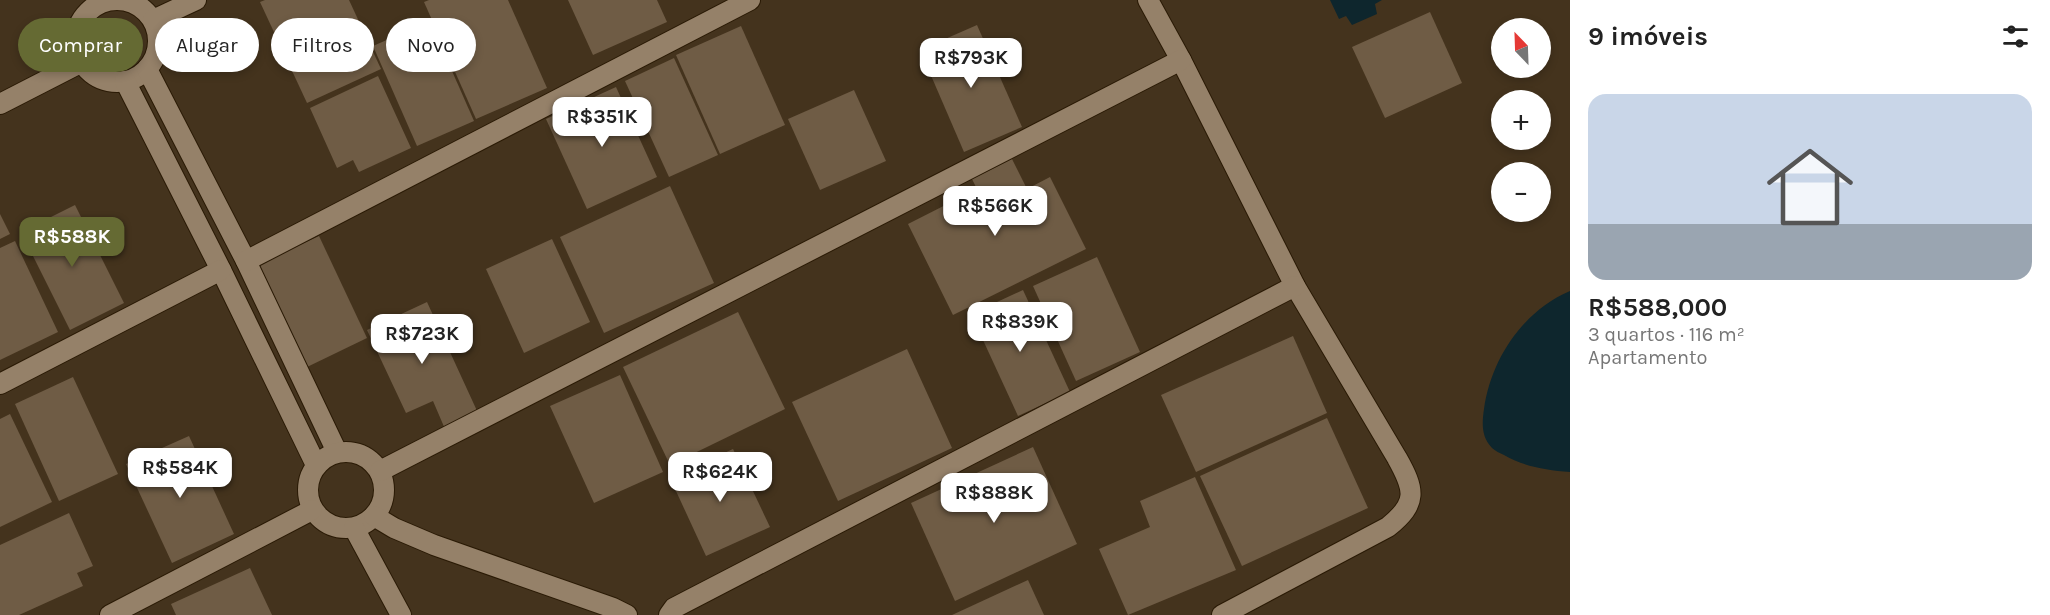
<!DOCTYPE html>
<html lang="pt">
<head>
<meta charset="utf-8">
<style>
	body { margin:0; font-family:Karla,sans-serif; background:#f6f6f6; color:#222; height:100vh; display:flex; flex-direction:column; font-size:22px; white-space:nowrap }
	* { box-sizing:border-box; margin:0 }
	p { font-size:20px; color:#767676 }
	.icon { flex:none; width:33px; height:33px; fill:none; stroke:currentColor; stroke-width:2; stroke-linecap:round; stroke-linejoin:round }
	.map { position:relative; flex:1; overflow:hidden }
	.drawer { display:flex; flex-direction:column; background:#fff; width:480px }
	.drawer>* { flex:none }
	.guide { position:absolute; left:18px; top:18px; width:570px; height:54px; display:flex; gap:12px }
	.needle { width:39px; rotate:337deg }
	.tools { position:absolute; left:1491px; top:18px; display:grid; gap:12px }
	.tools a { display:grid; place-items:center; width:60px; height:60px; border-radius:50%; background:#fff; box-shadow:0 3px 9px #0003; font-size:30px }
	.price { position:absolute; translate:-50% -51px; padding:0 14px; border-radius:12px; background:#fff; color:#222; font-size:20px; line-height:39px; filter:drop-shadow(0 2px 3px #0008) }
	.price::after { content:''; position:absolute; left:50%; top:36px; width:18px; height:14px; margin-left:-9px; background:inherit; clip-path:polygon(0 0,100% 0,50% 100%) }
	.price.active { background:#656a33; color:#fff }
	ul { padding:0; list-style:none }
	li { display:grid; align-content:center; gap:12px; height:318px; padding:0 18px }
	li+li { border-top:2px solid #e0e0e0 }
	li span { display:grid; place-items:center; height:186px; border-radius:18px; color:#555 }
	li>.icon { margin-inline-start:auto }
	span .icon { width:108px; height:108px; fill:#fffc; stroke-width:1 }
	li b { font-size:26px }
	h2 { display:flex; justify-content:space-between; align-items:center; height:72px; padding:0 18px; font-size:26px }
	.tag { padding:0 21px; border-radius:27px; background:#fff; box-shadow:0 3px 9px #0003; font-size:21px; line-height:54px }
	.tag.active { background:#656a33; color:#fff }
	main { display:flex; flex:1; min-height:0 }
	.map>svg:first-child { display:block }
	.water { fill:#0e262d }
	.building { fill:#6f5c45 }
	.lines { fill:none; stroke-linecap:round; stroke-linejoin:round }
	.minor-casing { stroke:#2a1a05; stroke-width:22 }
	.minor { stroke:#958169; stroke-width:20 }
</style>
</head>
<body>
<main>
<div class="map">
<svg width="1570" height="615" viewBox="0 0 1570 615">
	<rect width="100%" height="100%" fill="#44331d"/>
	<!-- water -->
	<g class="water">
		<path d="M 1330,0 L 1382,0 L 1375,4 L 1377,14 L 1352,25 L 1346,16 L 1339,19 Z"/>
		<path d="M 1570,291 L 1570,472 C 1546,470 1525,467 1504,455 C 1500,453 1495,451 1492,448 C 1481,437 1482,423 1484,409 C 1491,359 1523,311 1570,291 Z"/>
	</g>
	<!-- building -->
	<g class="building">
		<path d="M 265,0 L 349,0 L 381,69 L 307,103 L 260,2 Z"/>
		<path d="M 429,0 L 508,0 L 547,88 L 476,119 L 424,2 Z"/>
		<path d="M 568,0 L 657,0 L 667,22 L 593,55 Z"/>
		<path d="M 1430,12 L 1462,83 L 1385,118 L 1352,47 Z"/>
		<path d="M 430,21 L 474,121 L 417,146 L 373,46 Z"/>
		<path d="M 977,25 L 1022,127 L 964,152 L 920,50 Z"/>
		<path d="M 741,26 L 785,125 L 720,154 L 676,55 Z"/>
		<path d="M 674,58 L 718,155 L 669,177 L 625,81 Z"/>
		<path d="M 378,76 L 411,148 L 359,172 L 353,160 L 337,168 L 310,108 Z"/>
		<path d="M 616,87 L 657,177 L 587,209 L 546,119 Z"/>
		<path d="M 854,90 L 886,161 L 820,190 L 788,119 Z"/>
		<path d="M 1012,159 L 1027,189 L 1050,177 L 1086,249 L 953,315 L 908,224 L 977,189 L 972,179 Z"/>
		<path d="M 670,186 L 714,283 L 604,333 L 560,237 Z"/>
		<path d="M 75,205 L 124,303 L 70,330 L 21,232 Z"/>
		<path d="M 0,214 L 10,234 L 0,239 Z"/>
		<path d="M 319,236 L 367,338 L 305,368 L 257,265 Z"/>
		<path d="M 552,239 L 590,322 L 524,353 L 486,269 Z"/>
		<path d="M 15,241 L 58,332 L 0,360 L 0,248 Z"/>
		<path d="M 1097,257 L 1140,352 L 1076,381 L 1033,286 Z"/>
		<path d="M 1023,290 L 1070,392 L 1018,416 L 971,314 Z"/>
		<path d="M 427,302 L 478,413 L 445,429 L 433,401 L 406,413 L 367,330 Z"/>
		<path d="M 738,312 L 785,409 L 670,465 L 623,367 Z"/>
		<path d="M 1293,336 L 1327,413 L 1196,472 L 1161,395 Z"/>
		<path d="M 907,349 L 952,448 L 838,501 L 792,402 Z"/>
		<path d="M 620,375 L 663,472 L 594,503 L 550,406 Z"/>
		<path d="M 73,377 L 118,474 L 59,501 L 15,404 Z"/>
		<path d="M 10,414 L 52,502 L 0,527 L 0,419 Z"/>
		<path d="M 1327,418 L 1368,508 L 1242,566 L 1200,476 Z"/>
		<path d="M 189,436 L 234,534 L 172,563 L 126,464 Z"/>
		<path d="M 1033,447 L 1077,544 L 955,601 L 911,503 Z"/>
		<path d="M 733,449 L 770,527 L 706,556 L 670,478 Z"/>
		<path d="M 1195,477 L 1236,570 L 1128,615 L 1099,549 L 1150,527 L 1140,501 Z"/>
		<path d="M 69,513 L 93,566 L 77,573 L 83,586 L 19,615 L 0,615 L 0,545 Z"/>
		<path d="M 250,568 L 272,615 L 176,615 L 171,604 Z"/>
		<path d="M 1028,580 L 1044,615 L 952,615 Z"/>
	</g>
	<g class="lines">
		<defs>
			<g id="minor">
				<path d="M 1148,0 L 1181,60 L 1295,286 L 1397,458 C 1415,490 1418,503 1388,527 L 1222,615"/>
				<circle cx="117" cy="41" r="41"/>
				<path d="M 153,20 L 196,0"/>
				<path d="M 147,69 L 246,261 L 337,452"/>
				<path d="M 125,81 L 221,270 L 316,465"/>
				<path d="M 0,104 L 82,62"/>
				<path d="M 246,261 L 750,0"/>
				<path d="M 0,384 L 221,270"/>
				<circle cx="346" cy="490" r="38"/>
				<path d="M 380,471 L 1181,60"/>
				<path d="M 374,516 L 394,528 L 434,545 L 613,608 L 627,615"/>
				<path d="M 354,528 L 401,615"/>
				<path d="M 110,615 L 312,510"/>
				<path d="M 669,615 L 674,608 L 1295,286"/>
			</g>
		</defs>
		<!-- minor casing -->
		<use href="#minor" class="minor-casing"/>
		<!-- minor -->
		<use href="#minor" class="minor"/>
	</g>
</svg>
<div class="tools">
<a><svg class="needle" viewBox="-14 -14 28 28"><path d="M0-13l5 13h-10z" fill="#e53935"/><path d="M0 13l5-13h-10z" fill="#767676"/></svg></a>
<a>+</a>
<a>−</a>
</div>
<b class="price" style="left:971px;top:89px">R$793K</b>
<b class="price" style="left:602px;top:148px">R$351K</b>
<b class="price" style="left:995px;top:237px">R$566K</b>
<b class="price active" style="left:72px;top:268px">R$588K</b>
<b class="price" style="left:1020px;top:353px">R$839K</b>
<b class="price" style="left:422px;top:365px">R$723K</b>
<b class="price" style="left:180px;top:499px">R$584K</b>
<b class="price" style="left:720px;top:503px">R$624K</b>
<b class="price" style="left:994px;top:524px">R$888K</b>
<div class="guide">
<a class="tag active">Comprar</a>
<a class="tag">Alugar</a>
<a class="tag">Filtros</a>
<a class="tag">Novo</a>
</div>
</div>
<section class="drawer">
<h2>9 imóveis<svg class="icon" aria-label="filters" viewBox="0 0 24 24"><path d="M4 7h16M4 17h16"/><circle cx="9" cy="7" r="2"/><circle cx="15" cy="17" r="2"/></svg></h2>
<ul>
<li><span style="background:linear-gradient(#c9d6e8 70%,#9aa5b1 0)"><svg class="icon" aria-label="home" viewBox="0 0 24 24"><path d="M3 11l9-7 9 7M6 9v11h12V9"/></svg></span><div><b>R$588,000</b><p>3 quartos · 116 m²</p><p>Apartamento</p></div></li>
</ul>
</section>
</main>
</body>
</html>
